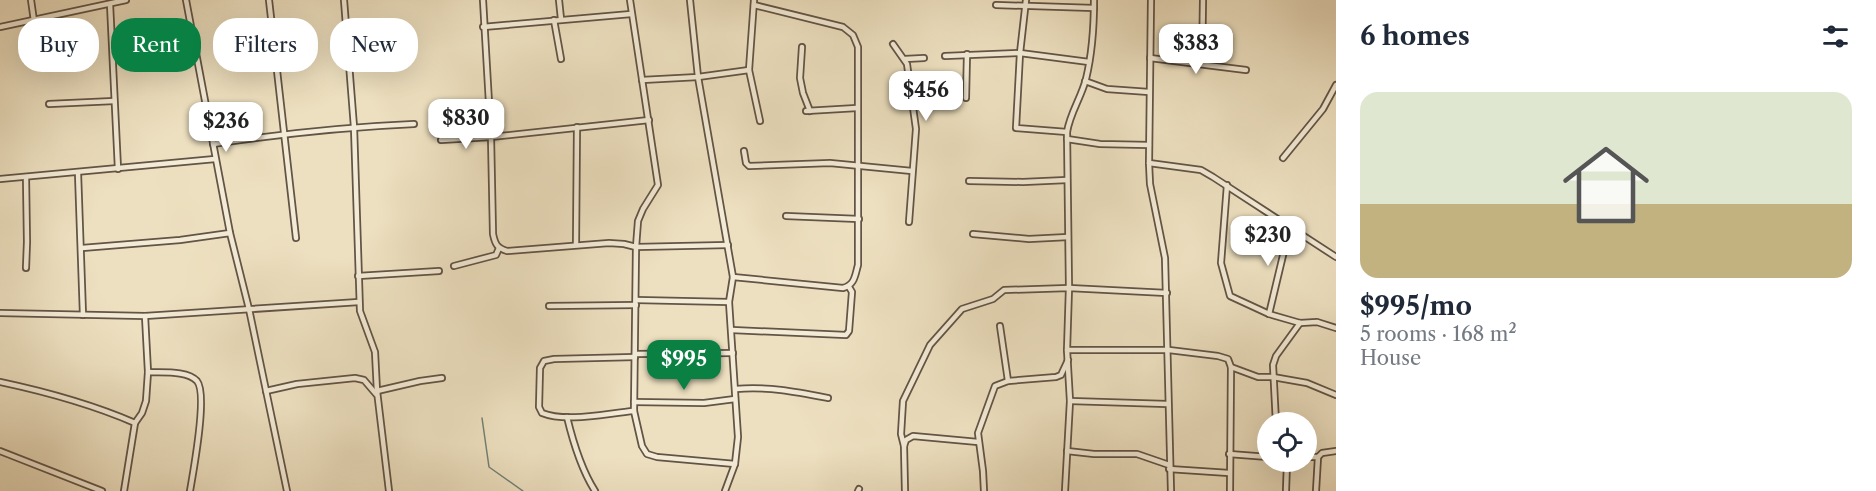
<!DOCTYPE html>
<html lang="en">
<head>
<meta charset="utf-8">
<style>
	body { margin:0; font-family:"Libre Caslon Text",serif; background:#f6f6f7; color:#1f2937; height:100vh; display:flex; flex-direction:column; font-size:22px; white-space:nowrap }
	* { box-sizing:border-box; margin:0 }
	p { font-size:20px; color:#747a83 }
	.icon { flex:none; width:33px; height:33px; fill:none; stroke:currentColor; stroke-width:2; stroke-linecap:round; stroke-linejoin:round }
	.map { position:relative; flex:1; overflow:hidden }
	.drawer { display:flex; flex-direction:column; background:#fff; width:540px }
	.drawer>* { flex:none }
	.guide { position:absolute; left:18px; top:18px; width:570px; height:54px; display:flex; gap:12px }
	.buttons { position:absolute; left:1257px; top:412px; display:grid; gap:12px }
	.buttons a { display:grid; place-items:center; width:60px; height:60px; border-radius:50%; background:#fff; box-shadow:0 6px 24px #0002; font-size:30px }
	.price { position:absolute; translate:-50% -51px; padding:0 14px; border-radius:12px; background:#fff; color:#222; font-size:20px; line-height:39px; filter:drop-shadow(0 2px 3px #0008) }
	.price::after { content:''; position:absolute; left:50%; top:36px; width:18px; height:14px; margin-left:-9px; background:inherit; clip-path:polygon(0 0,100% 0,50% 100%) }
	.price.on { background:#0b8043; color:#fff }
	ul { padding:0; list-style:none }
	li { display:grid; align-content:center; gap:12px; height:318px; padding:0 24px }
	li+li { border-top:2px solid #e0e1e3 }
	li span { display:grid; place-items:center; height:186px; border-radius:18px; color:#555 }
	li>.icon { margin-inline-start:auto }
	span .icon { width:108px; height:108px; fill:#fffc; stroke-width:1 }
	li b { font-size:26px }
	h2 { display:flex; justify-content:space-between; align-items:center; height:72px; padding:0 24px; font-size:26px }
	.pill { padding:0 21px; border-radius:24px; background:#fff; box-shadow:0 6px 24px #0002; font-size:21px; line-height:54px }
	.pill.on { background:#0b8043; color:#fff }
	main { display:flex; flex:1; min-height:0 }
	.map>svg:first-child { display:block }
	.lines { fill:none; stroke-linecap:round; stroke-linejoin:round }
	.stream { stroke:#708176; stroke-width:1.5 }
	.minor-casing { stroke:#625446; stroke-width:8 }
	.minor { stroke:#f3ebd6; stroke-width:4.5 }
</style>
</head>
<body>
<main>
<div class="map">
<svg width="1336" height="491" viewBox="0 0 1336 491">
	<rect width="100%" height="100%" fill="#ede0c0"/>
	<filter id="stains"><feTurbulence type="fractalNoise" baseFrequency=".00333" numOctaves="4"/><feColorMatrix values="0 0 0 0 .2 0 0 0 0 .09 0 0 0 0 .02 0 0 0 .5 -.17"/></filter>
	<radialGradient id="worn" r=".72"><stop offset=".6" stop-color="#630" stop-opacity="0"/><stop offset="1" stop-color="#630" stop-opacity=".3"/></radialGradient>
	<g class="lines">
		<!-- stream -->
		<path class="stream" d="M 482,418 L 489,467 L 523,491"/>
		<defs>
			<g id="minor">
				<path d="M 31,0 L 34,21"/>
				<path d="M 186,0 L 230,233 L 249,309 L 287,491"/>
				<path d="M 269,0 L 296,238"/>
				<path d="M 344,0 L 354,127 L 360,311 L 375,352 L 377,391 L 389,491"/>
				<path d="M 483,0 L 491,137 L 493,234 C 495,244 497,248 507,251 L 609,243 L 624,244 L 636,247 L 728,245"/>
				<path d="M 559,0 L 561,19"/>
				<path d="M 630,0 L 658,185 L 643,209 L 638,221 L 636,247 L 634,411 L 642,446 L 647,454 L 657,457 L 735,464"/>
				<path d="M 690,0 L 698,77 L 733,277 L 729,302 L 738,437 L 735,464 L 725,491"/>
				<path d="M 754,0 L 749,70 L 760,121"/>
				<path d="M 1026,0 L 1020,53 L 1016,128 L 1067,132"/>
				<path d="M 1151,0 L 1149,163 L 1150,184 L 1165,258 L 1171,491"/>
				<path d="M 110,4 L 118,169"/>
				<path d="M 996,5 L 1094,8"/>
				<path d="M 554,20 L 561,59"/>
				<path d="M 0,27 L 126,0"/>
				<path d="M 483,27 L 631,14"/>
				<path d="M 893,44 L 907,64 L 916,129 L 909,222"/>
				<path d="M 802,47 L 800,78 L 803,93 L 810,111"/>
				<path d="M 945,56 L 1020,53 L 1089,62"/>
				<path d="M 1150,58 L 1246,70"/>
				<path d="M 905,59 L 924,58"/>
				<path d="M 1202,64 L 1203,0"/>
				<path d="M 642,80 L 698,77 L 749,70"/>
				<path d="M 1085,81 L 1107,89 L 1149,92"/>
				<path d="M 966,98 L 967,54"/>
				<path d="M 49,104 L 114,101"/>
				<path d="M 806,111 L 857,108"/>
				<path d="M 1067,139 L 1100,144 L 1149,145"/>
				<path d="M 441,140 L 491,137 L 649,120"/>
				<path d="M 213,144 C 280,134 346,127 414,124"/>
				<path d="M 744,151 L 746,163 L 749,166 L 830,163 L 912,171"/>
				<path d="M 1283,158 L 1323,109 L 1336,85"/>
				<path d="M 1149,163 L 1201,170 L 1213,177 L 1336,257"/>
				<path d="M 78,173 L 83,315"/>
				<path d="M 0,179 L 215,159"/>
				<path d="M 969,181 L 1023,182 L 1067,180"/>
				<path d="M 1227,185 L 1221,263 L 1230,296 L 1269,314 L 1300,323 L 1317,322 L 1336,328"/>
				<path d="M 786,216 L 859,219"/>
				<path d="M 973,234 L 1029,239 L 1068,237"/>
				<path d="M 576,245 L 577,127"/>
				<path d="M 82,248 L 180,240 L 230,233"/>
				<path d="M 454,266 L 496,255 L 499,248"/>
				<path d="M 26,268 L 27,242 L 26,177"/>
				<path d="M 358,276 L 439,271"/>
				<path d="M 733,277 L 843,288 C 855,285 855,275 858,265 L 858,47 L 853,35 L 843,27 L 754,5"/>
				<path d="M 636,300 L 729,302"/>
				<path d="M 549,306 L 636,305"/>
				<path d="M 0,313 L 145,316 L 359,302"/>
				<path d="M 1269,314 L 1290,226"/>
				<path d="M 1000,326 L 1008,381"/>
				<path d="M 732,330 L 846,335 L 849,331 L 852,292 L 849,287"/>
				<path d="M 1067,350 L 1169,350 L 1218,356 L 1228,359 L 1231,367 L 1230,491"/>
				<path d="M 635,354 L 733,353"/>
				<path d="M 1231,367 L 1258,377 L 1273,377 L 1307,383 L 1336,395"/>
				<path d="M 148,372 C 161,373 187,370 197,381 C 208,394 193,473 190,491"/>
				<path d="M 0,382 C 47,392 91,404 135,423"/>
				<path d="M 736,389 C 767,386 797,392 828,398"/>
				<path d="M 266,391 L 297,384 L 355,378 L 364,380 L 376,394"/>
				<path d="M 377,391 L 420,381 L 442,378"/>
				<path d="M 1070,401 L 1167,404"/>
				<path d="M 634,402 L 704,403 L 735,399"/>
				<path d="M 634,411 C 607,413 567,423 542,413 L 539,407 L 540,368 L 544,361 L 554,359 L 635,357"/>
				<path d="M 567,417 C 573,442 581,469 595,491"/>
				<path d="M 1276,423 L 1273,365 L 1276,356 L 1300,323"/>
				<path d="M 904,446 L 901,434 L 903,401 L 930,345 L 962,309 L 993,299 L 1004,290 L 1069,288 L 1167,293"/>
				<path d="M 0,451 L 102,491"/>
				<path d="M 1067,451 L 1094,454 L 1137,454 L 1169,465"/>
				<path d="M 1229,454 L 1268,457"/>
				<path d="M 1306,457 L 1318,457 L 1316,491"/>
				<path d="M 1318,457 L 1322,453 L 1336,451"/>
				<path d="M 1169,469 L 1229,473"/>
				<path d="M 124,491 L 135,423 L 142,413 L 146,401 L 148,372 L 145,316"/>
				<path d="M 858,491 L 859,489"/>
				<path d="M 905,491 L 904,446 L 906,440 L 913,436 L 978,442"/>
				<path d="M 984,491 L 983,471 L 978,433 L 995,386 L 1008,381 L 1056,377 L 1061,375 L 1068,360"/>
				<path d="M 1065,491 L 1070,401 L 1067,350 L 1069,288 L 1067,132 C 1070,113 1081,98 1086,79 C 1092,54 1094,26 1094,0"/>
				<path d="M 1286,491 L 1287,462"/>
			</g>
		</defs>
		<!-- minor casing -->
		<use href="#minor" class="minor-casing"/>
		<!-- minor -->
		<use href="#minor" class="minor"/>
	</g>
	<rect width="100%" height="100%" filter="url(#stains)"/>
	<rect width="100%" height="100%" fill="url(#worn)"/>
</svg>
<div class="buttons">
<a><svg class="icon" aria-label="locate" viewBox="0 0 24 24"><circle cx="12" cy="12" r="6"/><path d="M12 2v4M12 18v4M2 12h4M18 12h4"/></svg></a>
</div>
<b class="price" style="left:1196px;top:75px">$383</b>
<b class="price" style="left:926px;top:122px">$456</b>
<b class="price" style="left:466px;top:150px">$830</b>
<b class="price" style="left:226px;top:153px">$236</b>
<b class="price" style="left:1268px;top:267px">$230</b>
<b class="price on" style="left:684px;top:391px">$995</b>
<div class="guide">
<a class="pill">Buy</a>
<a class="pill on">Rent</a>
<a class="pill">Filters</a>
<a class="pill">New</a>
</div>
</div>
<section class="drawer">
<h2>6 homes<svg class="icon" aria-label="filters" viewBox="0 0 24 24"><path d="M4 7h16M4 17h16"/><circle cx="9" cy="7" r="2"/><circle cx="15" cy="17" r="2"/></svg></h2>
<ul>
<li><span style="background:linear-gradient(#dfe7d0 60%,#c2b280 0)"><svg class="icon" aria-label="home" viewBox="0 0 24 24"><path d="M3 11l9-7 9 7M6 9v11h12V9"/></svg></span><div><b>$995/mo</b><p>5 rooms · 168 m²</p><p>House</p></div></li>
</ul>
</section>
</main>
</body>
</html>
